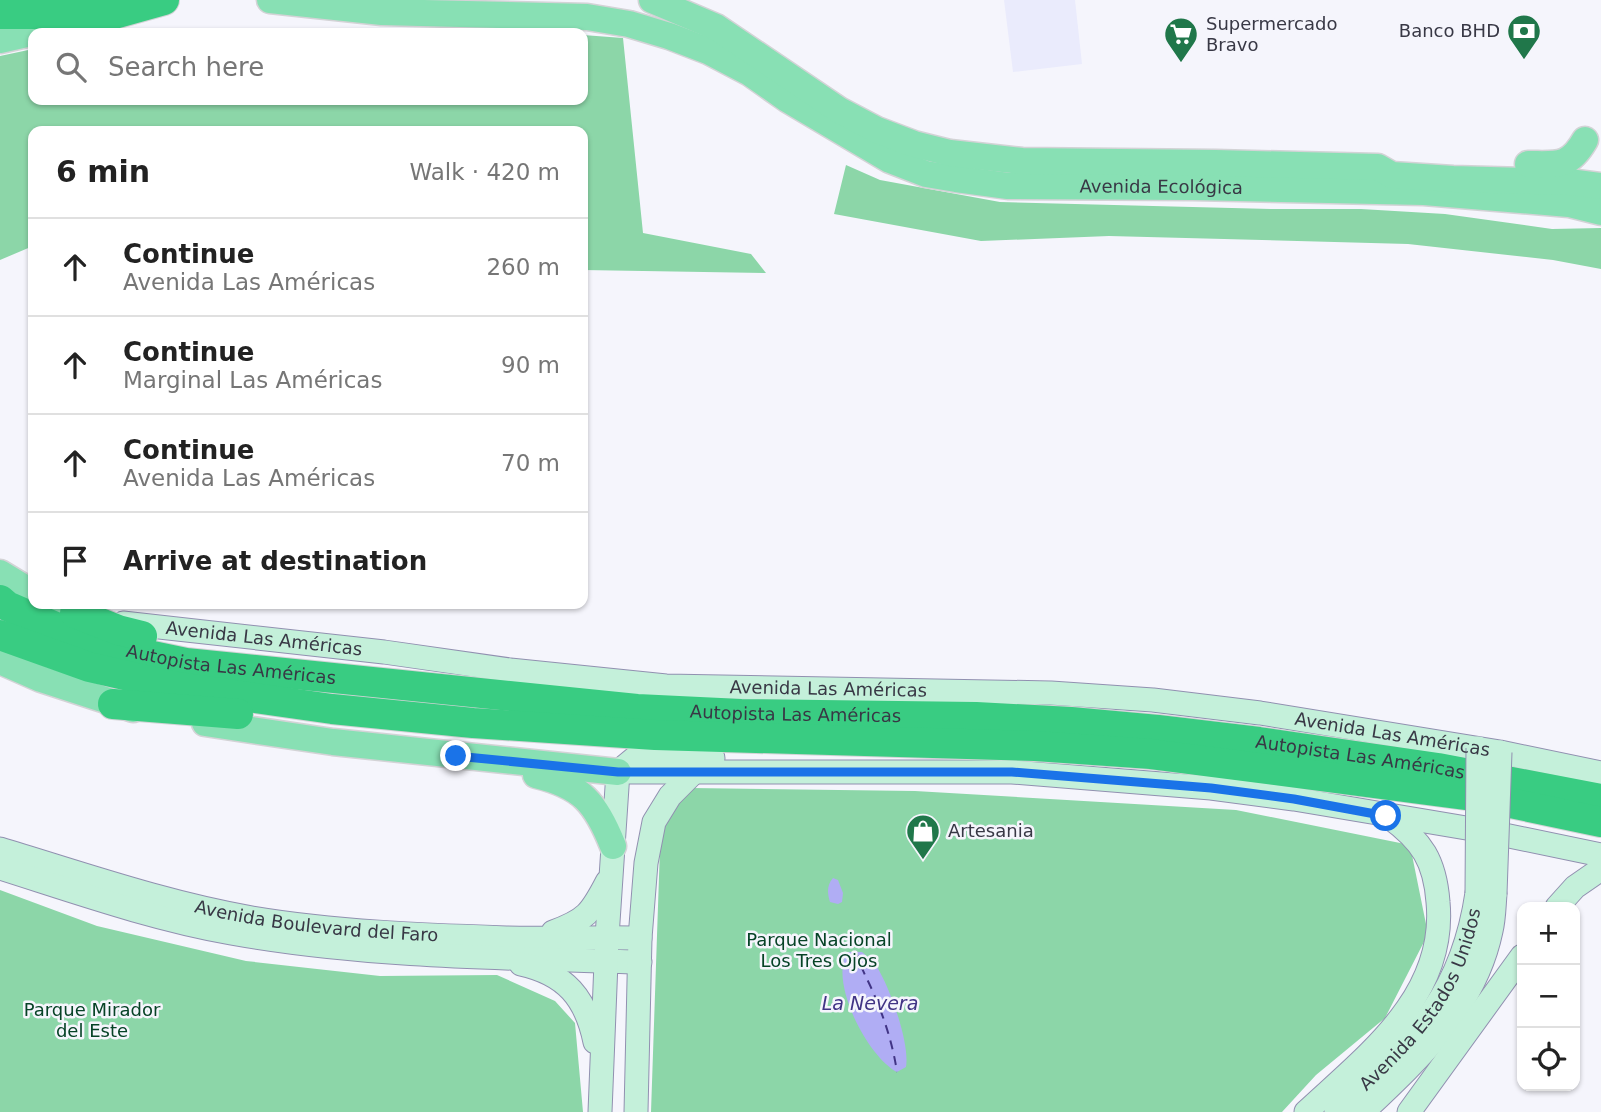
<!DOCTYPE html>
<meta charset="utf-8">
<style>
body{margin:0;font-family:"DejaVu Sans",sans-serif;background:#f6f6f6;color:#222}
.controls{position:absolute;right:21px;bottom:21px;display:grid;overflow:hidden;border-radius:14px;box-shadow:0 2px 5px #0004}
.controls button{width:63px;height:63px;display:grid;place-items:center;padding:0;border:0;border-bottom:2px solid #e0e0e0;background:#fff;color:#222;font:35px sans-serif}
.stop{position:absolute;width:21px;height:21px;margin:-16px;border:5px solid #1a73e8;border-radius:50%;background:#fff}
.stop.end{background:#1a73e8;border-color:#fff;box-shadow:0 2px 7px #0008}
.list{margin:0;padding:0;list-style:none}
h2{display:flex;justify-content:space-between;align-items:center;height:91px;margin:0;padding:0 28px;font-size:30px}
h2 small{font-size:23px;font-weight:400;color:#767676}
.list li{display:grid;grid-template-columns:46px 1fr auto;gap:21px;align-items:center;box-sizing:border-box;height:98px;padding:0 28px;border-top:2px solid #e0e0e0}
.list b{display:block;font-size:26px;white-space:nowrap}
.list p{margin:0;font-size:23px;white-space:nowrap;color:#767676}
.list em{font-size:23px;font-style:normal;color:#767676}
.icon{flex:none;width:38px;height:38px;fill:none;stroke:currentColor;stroke-width:2;stroke-linecap:round;stroke-linejoin:round}
.map{position:relative;flex:none;width:1601px;height:1112px;overflow:hidden}
.search{position:absolute;background:#fff;box-shadow:0 2px 5px #0004;left:28px;top:28px;width:560px;height:77px;display:flex;align-items:center;gap:18px;box-sizing:border-box;padding:0 24px;border-radius:14px;color:#767676;font-size:26px}
.panel{position:absolute;background:#fff;box-shadow:0 2px 5px #0004;left:28px;top:126px;width:560px;height:483px;border-radius:14px}
.map>svg:first-child{display:block}
.built{fill:#eaebfc}
.green{fill:#8cd6a8}
.water{fill:#b0adf4}
.lines{fill:none;stroke-linecap:round;stroke-linejoin:round}
.ferry{stroke:#413485;stroke-width:2;stroke-dasharray:9 7;stroke-linecap:butt}
.secondary-casing{stroke:#9190b0;stroke-width:25}
.primary-casing{stroke:#d3d3d6;stroke-width:29}
.highway-casing{stroke:#d3d3d6;stroke-width:32}
.secondary{stroke:#c4f0da;stroke-width:23}
.primary{stroke:#88e0b4;stroke-width:26}
.highway{stroke:#39cc82;stroke-width:30}
.secondary-bridge-casing{stroke:#9190b0;stroke-width:25;stroke-linecap:butt}
.secondary-bridge{stroke:#c4f0da;stroke-width:23}
.route{stroke:#1a73e8;stroke-width:9}
.labels{text-anchor:middle;stroke-width:5;stroke-linejoin:round;paint-order:stroke}
.poi-label{font-size:18px;fill:#383845;stroke:#f5f5fc;text-anchor:start}
.street-label{font-size:18px;fill:#383845;stroke:#f5f5fc}
.park-label{font-size:18px;fill:#064326;stroke:#f5f5fc}
.water-label{font-size:19px;font-style:italic;fill:#413485;stroke:#f5f5fc}
</style>
<div class="map">
<svg width="1601" height="1112" viewBox="0 0 1601 1112">
<rect width="100%" height="100%" fill="#f5f5fc"/>
<path class="built" d="M 1004,0 L 1075,0 L 1082,64 L 1013,72 Z"/>
<path class="green" d="M 210,29 L 500,29 L 556,33 L 136,33 Z
M 583,35 L 623,38 L 643,233 L 751,254 L 766,273 L 583,270 L 583,131 L 33,131 L 33,246 L 0,260 L 0,56 L 33,49 L 33,100 L 583,100 Z
M 846,165 L 880,180 L 1000,202 L 1271,209 L 1361,209 L 1445,214 L 1552,229 L 1601,228 L 1601,269 L 1553,260 L 1408,244 L 1109,236 L 981,241 L 834,214 Z
M 691,788 L 915,791 L 1236,810 L 1410,845 L 1428,934 L 1385,1018 L 1316,1075 L 1282,1112 L 651,1112 L 661,818 Z
M 0,890 L 97,926 L 246,961 L 380,976 L 497,975 L 555,1001 L 575,1023 L 583,1112 L 0,1112 Z"/>
<path class="water" d="M 833,878 L 838,880 L 843,893 L 842,902 L 838,904 L 830,902 C 827,892 827,885 833,878 Z
M 847,952 L 862,952 C 867,957 873,961 877,967 C 890,988 910,1043 906,1067 L 897,1072 C 868,1057 829,983 847,952 Z"/>
<g class="lines">
<path class="ferry" d="M 856,951 C 860,967 867,978 873,992 C 884,1017 893,1045 897,1072"/>
<g class="secondary-casing">
<g id="secondary">
<path id="s1" d="M 123,623 L 384,652 L 510,670 L 666,686 L 1051,693 L 1153,700 L 1260,713 L 1500,752 L 1601,773"/>
<path d="M 618,772 L 1012,772 L 1211,788 L 1294,799 L 1490,832 L 1601,855"/>
<path id="s2" d="M 0,849 C 83,874 166,903 252,918 C 336,932 422,935 507,938 C 551,939 596,937 640,938"/>
<path d="M 0,868 C 76,892 152,919 231,933 C 365,957 504,958 640,962"/>
<path d="M 1557,907 L 1575,887 L 1601,869"/>
<path d="M 553,932 C 586,920 591,913 607,882"/>
<path d="M 521,964 C 566,974 586,998 595,1042"/>
<path d="M 600,1112 L 607,937 L 618,772 L 635,758 L 645,754 L 713,758"/>
<path d="M 636,1112 L 640,938 L 646,863 L 654,822 L 670,796 L 695,771"/>
<path d="M 1306,1112 C 1367,1055 1447,996 1438,902 C 1435,861 1422,841 1389,817"/>
<path id="s3" d="M 1336,1112 C 1411,1041 1461,1001 1477,893"/>
<path d="M 1363,1112 C 1418,1060 1475,1008 1491,931 C 1494,919 1494,906 1495,894"/>
<path d="M 1409,1112 L 1522,956"/>
</g>
</g>
<g class="primary-casing">
<g id="primary">
<path id="s4" d="M 270,0 L 382,12 L 587,17 L 629,24 L 669,36 L 708,51 L 750,73 L 787,99 L 890,160 L 926,174 L 956,179 L 1008,186 L 1193,187 L 1424,192 L 1569,204 L 1601,212"/>
<path d="M 652,0 L 716,27 L 839,110 L 877,130 L 914,144 L 950,153 L 1022,161 L 1216,163 L 1378,167 L 1392,175 L 1453,179 L 1569,182 L 1601,186"/>
<path d="M 0,40 L 84,21"/>
<path d="M 1528,164 C 1557,164 1569,168 1585,140"/>
<path d="M 0,573 L 33,593"/>
<path d="M 55,604 L 75,613"/>
<path d="M 0,661 L 41,679 L 133,709"/>
<path d="M 205,723 L 333,742 L 618,772"/>
<path d="M 536,775 C 582,786 596,803 613,846"/>
</g>
</g>
<g class="highway-casing">
<g id="highway">
<path d="M 0,14 L 114,14 L 164,0"/>
<path id="s5" d="M 0,600 L 7,606 L 95,644 L 186,663 L 637,709 L 741,714 L 976,717 L 1071,722 L 1158,730 L 1259,742 L 1438,768 L 1601,799"/>
<path d="M 75,613 L 118,630 L 142,636"/>
<path d="M 0,635 L 89,667 L 172,686 L 332,709 L 473,723 L 655,735 L 1035,746 L 1151,754 L 1482,797 L 1601,822"/>
<path d="M 113,704 L 238,714"/>
</g>
</g>
<use href="#secondary" class="secondary"/>
<use href="#primary" class="primary"/>
<use href="#highway" class="highway"/>
<g class="secondary-bridge-casing">
<path id="secondary-bridge" d="M 1477,893 L 1478,748
M 1495,894 L 1500,752"/>
</g>
<use href="#secondary-bridge" class="secondary-bridge"/>
</g>
<g class="lines">
<path class="route" d="M 456,756 L 618,772 L 1012,772 L 1211,788 L 1294,799 L 1386,816"/>
</g>
<defs>
<g id="bank-pin" transform="scale(1.75)"><path d="M0 17L-7.5 6A9.5 9.5 0 1 1 7.5 6Z" fill="#20774a" stroke="#f5f5fc"/><path d="M-6-4H6V4H-6ZM0-2.3a2.3 2.3 0 1 0 0 4.6a2.3 2.3 0 1 0 0-4.6Z" fill="#fff"/></g>
<g id="supermarket-pin" transform="scale(1.75)"><path d="M0 17L-7.5 6A9.5 9.5 0 1 1 7.5 6Z" fill="#20774a" stroke="#f5f5fc"/><path d="M-6-5.5h2.5l.6 2H6L4.5 2H-2.5L-4.4-4H-6ZM-1.5 3.2a1.3 1.3 0 1 0 .1 0ZM3 3.2a1.3 1.3 0 1 0 .1 0Z" fill="#fff"/></g>
<g id="shop-pin" transform="scale(1.75)"><path d="M0 17L-7.5 6A9.5 9.5 0 1 1 7.5 6Z" fill="#20774a" stroke="#f5f5fc"/><path d="M-5-2.5h2.3a2.7 3.5 0 0 1 5.4 0H5L5.5 6h-11ZM-1.5-2.5h3a1.5 2.3 0 0 0-3 0Z" fill="#fff"/></g>
</defs>
<g fill-rule="evenodd">
<use href="#bank-pin" x="1524" y="31"/>
<use href="#supermarket-pin" x="1181" y="34"/>
<use href="#shop-pin" x="923" y="831"/>
</g>
<g class="labels">
<g class="poi-label">
<text x="1206" y="30">Supermercado<tspan x="1206" dy="21">Bravo</tspan></text>
<text x="1500" y="37" text-anchor="end">Banco BHD</text>
<text x="948" y="837">Artesania</text>
</g>
<g class="street-label">
<text dy="6" stroke="none"><textPath href="#s4" startOffset="931">Avenida Ecológica</textPath></text>
<text dy="6" stroke="none"><textPath href="#s1" startOffset="142">Avenida Las Américas</textPath></text>
<text dy="6" stroke="none"><textPath href="#s5" startOffset="243">Autopista Las Américas</textPath></text>
<text dy="6" stroke="none"><textPath href="#s1" startOffset="709">Avenida Las Américas</textPath></text>
<text dy="6" stroke="none"><textPath href="#s5" startOffset="810">Autopista Las Américas</textPath></text>
<text dy="6" stroke="none"><textPath href="#s1" startOffset="1276">Avenida Las Américas</textPath></text>
<text dy="6" stroke="none"><textPath href="#s5" startOffset="1377">Autopista Las Américas</textPath></text>
<text dy="6" stroke="none"><textPath href="#s2" startOffset="326">Avenida Boulevard del Faro</textPath></text>
<text dy="6" stroke="none"><textPath href="#s3" startOffset="144">Avenida Estados Unidos</textPath></text>
</g>
<g class="park-label">
<text x="819" y="946">Parque Nacional<tspan x="819" dy="21">Los Tres Ojos</tspan></text>
<text x="92" y="1016">Parque Mirador<tspan x="92" dy="21">del Este</tspan></text>
</g>
<g class="water-label">
<text x="870" y="1010">La Nevera</text>
</g>
</g>
</svg>
<div class="controls">
<button>+</button>
<button>−</button>
<button><svg class="icon" aria-label="locate" viewBox="0 0 24 24"><circle cx="12" cy="12" r="6"/><path d="M12 2v4M12 18v4M2 12h4M18 12h4"/></svg></button>
</div>
<div class="stop" style="left:1386px;top:816px"></div>
<div class="stop end" style="left:456px;top:756px"></div>
<div class="search"><svg class="icon" aria-label="search" viewBox="0 0 24 24"><circle cx="10" cy="10" r="6"/><path d="M15 15l6 6"/></svg>Search here</div>
<section class="panel">
<h2>6 min<small>Walk · 420 m</small></h2>
<ul class="list">
<li><svg class="icon" aria-label="ahead" viewBox="0 0 24 24"><path d="M12 20V5M6 11l6-6 6 6"/></svg><div><b>Continue</b><p>Avenida Las Américas</p></div><em>260 m</em></li>
<li><svg class="icon" aria-label="ahead" viewBox="0 0 24 24"><path d="M12 20V5M6 11l6-6 6 6"/></svg><div><b>Continue</b><p>Marginal Las Américas</p></div><em>90 m</em></li>
<li><svg class="icon" aria-label="ahead" viewBox="0 0 24 24"><path d="M12 20V5M6 11l6-6 6 6"/></svg><div><b>Continue</b><p>Avenida Las Américas</p></div><em>70 m</em></li>
<li><svg class="icon" aria-label="arrive" viewBox="0 0 24 24"><path d="M6 21V4h12l-3 4 3 4H6"/></svg><div><b>Arrive at destination</b></div></li>
</ul>
</section>
</div>
